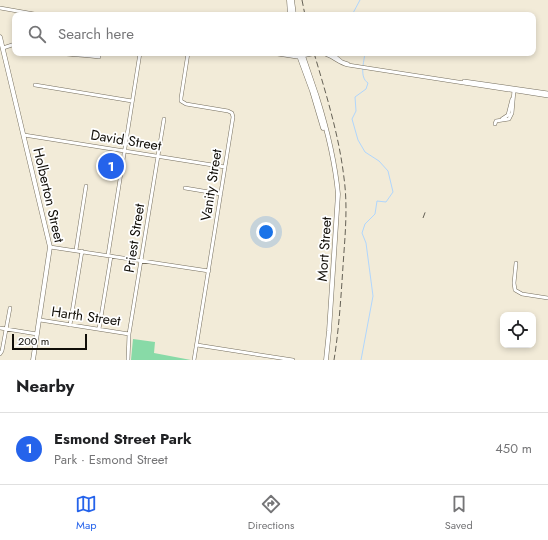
<!DOCTYPE html>
<meta charset="utf-8">
<style>
body{margin:0;font-family:Jost,sans-serif;background:#f6f6f6;color:#202124}
.controls{position:absolute;right:12px;bottom:12px;display:grid;overflow:hidden;border-radius:8px;box-shadow:0 2px 6px #0003}
.controls button{width:36px;height:36px;display:grid;place-items:center;padding:0;border:0;border-bottom:1px solid #e0e0e0;background:#fff;color:#202124;font:20px sans-serif}
.scale{position:absolute;left:12px;bottom:10px;width:75px;box-sizing:border-box;padding-left:4px;border:2px solid #110e08;border-top:0;font-size:11px;line-height:14px;white-space:nowrap;color:#110e08;-webkit-text-stroke:3px #fff;paint-order:stroke}
.you{position:absolute;left:266px;top:232px;width:14px;height:14px;margin:-10px;border:3px solid #fff;border-radius:50%;background:#1a73e8;box-shadow:0 0 0 6px #1a73e833}
.badge{display:grid;place-items:center;width:26px;height:26px;border-radius:50%;background:#2563eb;color:#fff;font-size:13px;font-weight:700}
.pin{position:absolute;translate:-50% -50%;border:2px solid #fff;box-shadow:0 1px 4px #0006}
.list{margin:0;padding:0;list-style:none}
h2{display:flex;justify-content:space-between;align-items:center;height:52px;margin:0;padding:0 16px;font-size:17px}
h2 small{font-size:13px;font-weight:400;color:#757577}
.list li{display:grid;grid-template-columns:26px 1fr auto;gap:12px;align-items:center;box-sizing:border-box;height:72px;padding:0 16px;border-top:1px solid #e0e0e0}
.list b{display:block;font-size:15px;white-space:nowrap}
.list p{margin:0;font-size:13px;white-space:nowrap;color:#757577}
.list em{font-size:13px;font-style:normal;color:#757577}
.icon{flex:none;width:22px;height:22px;fill:none;stroke:currentColor;stroke-width:2;stroke-linecap:round;stroke-linejoin:round}
.map{position:relative;flex:none;width:548px;height:360px;overflow:hidden}
.search{position:absolute;background:#fff;box-shadow:0 2px 6px #0003;left:12px;right:12px;top:12px;height:44px;display:flex;align-items:center;gap:10px;box-sizing:border-box;padding:0 14px;border-radius:8px;color:#757577;font-size:15px}
.sheet{height:124px;background:#fff}
nav{display:flex;justify-content:space-around;align-items:center;box-sizing:border-box;height:56px;border-top:1px solid #e0e0e0;background:#fff;font-size:11px;color:#757577}
nav a{display:grid;justify-items:center;gap:2px}
nav .on{color:#2563eb}
.map>svg:first-child{display:block}
.green{fill:#88daa7}
.lines{fill:none;stroke-linecap:round;stroke-linejoin:round}
.stream{stroke:#b0d6fd;stroke-width:1}
.minor-casing{stroke:#756e5e;stroke-width:4}
.major-casing{stroke:#756e5e;stroke-width:5}
.minor{stroke:#fff;stroke-width:3}
.major{stroke:#fff;stroke-width:4}
.rail{stroke:#646055;stroke-width:1;stroke-dasharray:6 3;stroke-linecap:butt}
.labels{text-anchor:middle;stroke-width:3.5;stroke-linejoin:round;paint-order:stroke}
.street-label{font-size:14px;fill:#110e08;stroke:#fff}
</style>
<div class="map">
<svg width="548" height="360" viewBox="0 0 548 360">
<rect width="100%" height="100%" fill="#f2ebd8"/>
<path class="green" d="M 105,152 L 120,156 L 116,178 L 101,176 Z
M 133,339 L 155,342 L 154,353 L 191,360 L 131,360 Z"/>
<g class="lines">
<path class="stream" d="M 352,15 L 360,0
M 361,360 L 373,296 L 366,243 L 362,233 L 365,224 L 375,214 L 377,201 L 386,202 L 393,192 L 388,171 L 379,161 L 365,152 L 358,140 L 352,119 L 356,111 L 355,97 L 366,89 L 368,83 C 359,77 364,62 365,53"/>
<g class="minor-casing">
<path id="minor" d="M 0,8 L 40,15
M 3,48 L 15,44
M 58,53 C 72,55 85,55 99,57
M 188,53 L 181,98 L 181,101 L 186,104 L 228,111 L 232,113 L 233,117 L 194,360
M 271,53 L 297,57 L 317,53
M 288,53 L 294,53
M 322,53 C 332,55 338,63 348,65 L 548,96
M 331,53 L 342,62 L 348,64
M 464,81 L 548,93
M 35,85 L 132,101
M 502,119 L 508,115 L 512,99
M 495,124 L 496,121 L 509,119 L 512,113 L 514,90
M 24,135 L 225,167
M 185,188 L 221,194
M 50,247 L 209,271
M 76,250 L 86,186
M 108,255 L 140,53
M 516,263 L 514,283 L 515,290 L 522,294 L 548,298
M 40,320 L 129,334
M 70,325 L 82,251
M 0,328 L 37,334
M 99,329 L 111,256
M 197,345 L 293,360
M 0,354 L 2,351 L 10,308
M 128,360 L 129,334 L 164,119"/>
</g>
<g class="major-casing">
<path id="major" d="M 289,0 L 290,15
M 292,0 L 294,15
M 0,37 L 50,247 L 33,360
M 298,53 L 312,91 L 323,128
M 302,53 C 307,68 312,82 317,97 C 327,129 335,161 338,194 L 329,331 L 326,360"/>
</g>
<use href="#minor" class="minor"/>
<use href="#major" class="major"/>
<path class="rail" d="M 302,0 L 305,15
M 314,53 C 326,94 339,135 344,178 C 348,207 345,236 343,266 C 341,297 339,329 334,360
M 423,218 L 426,210"/>
</g>
<g class="labels">
<g class="street-label">
<text transform="translate(126 140) rotate(9)" y="5">David Street</text>
<text transform="translate(211 185) rotate(-81)" y="5">Vanity Street</text>
<text transform="translate(49 195) rotate(77)" y="5">Holberton Street</text>
<text transform="translate(134 238) rotate(-81)" y="5">Priest Street</text>
<text transform="translate(324 249) rotate(-86)" y="5">Mort Street</text>
<text transform="translate(86 316) rotate(8)" y="5">Harth Street</text>
</g>
</g>
</svg>
<div class="controls">
<button><svg class="icon" aria-label="locate" viewBox="0 0 24 24"><circle cx="12" cy="12" r="6"/><path d="M12 2v4M12 18v4M2 12h4M18 12h4"/></svg></button>
</div>
<div class="scale">200 m</div>
<div class="you"></div>
<div class="pin badge" style="left:111px;top:166px">1</div>
<div class="search"><svg class="icon" aria-label="search" viewBox="0 0 24 24"><circle cx="10" cy="10" r="6"/><path d="M15 15l6 6"/></svg>Search here</div>
</div>
<section class="sheet">
<h2>Nearby<small></small></h2>
<ul class="list">
<li><span class="badge">1</span><div><b>Esmond Street Park</b><p>Park · Esmond Street</p></div><em>450 m</em></li>
</ul>
</section>
<nav>
<a class="on"><svg class="icon" aria-label="map" viewBox="0 0 24 24"><path d="M3 6l6-2 6 2 6-2v14l-6 2-6-2-6 2zM9 4v14M15 6v14"/></svg>Map</a>
<a><svg class="icon" aria-label="directions" viewBox="0 0 24 24"><path d="M12 3l9 9-9 9-9-9zM9 14v-3h6M13 9l2 2-2 2"/></svg>Directions</a>
<a><svg class="icon" aria-label="saved" viewBox="0 0 24 24"><path d="M7 4h10v16l-5-4-5 4z"/></svg>Saved</a>
</nav>
